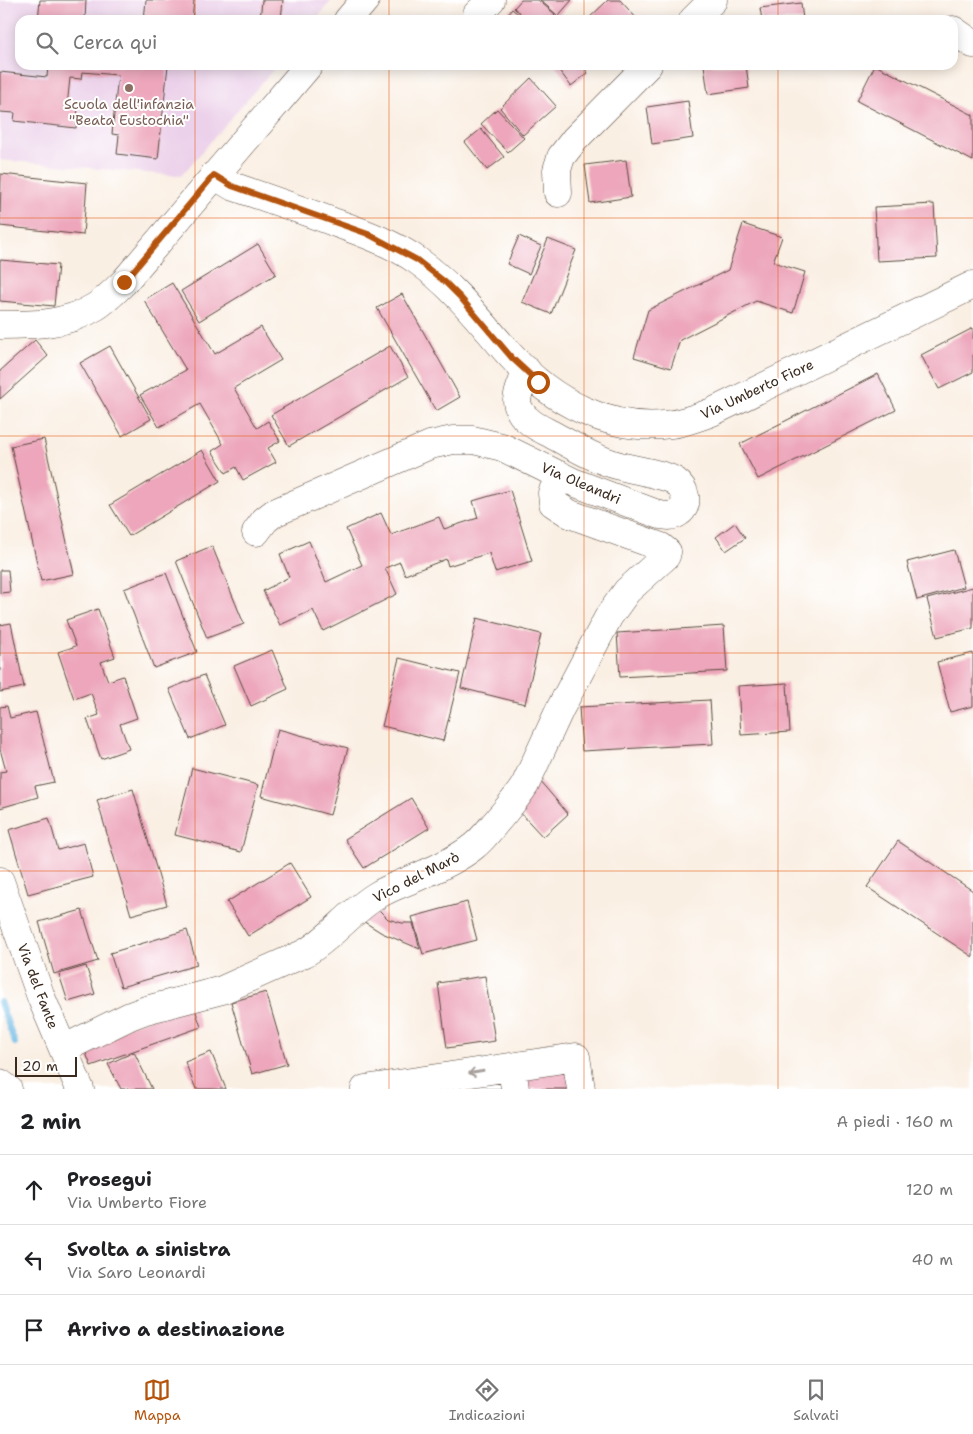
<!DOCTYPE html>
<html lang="it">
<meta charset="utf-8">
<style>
body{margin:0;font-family:"Shantell Sans",sans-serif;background:#f2f2f2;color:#202124}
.scale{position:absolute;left:15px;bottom:12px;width:62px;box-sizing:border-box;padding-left:5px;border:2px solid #3b2a1e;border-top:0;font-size:14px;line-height:18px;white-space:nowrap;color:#3b2a1e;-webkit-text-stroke:4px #fff;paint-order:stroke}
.stop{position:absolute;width:15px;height:15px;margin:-11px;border:4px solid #b45309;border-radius:50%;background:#fff}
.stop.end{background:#b45309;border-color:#fff;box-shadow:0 1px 5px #0008}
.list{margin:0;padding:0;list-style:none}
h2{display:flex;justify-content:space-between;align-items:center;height:65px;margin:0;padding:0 20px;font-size:21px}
h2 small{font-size:16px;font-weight:400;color:#757577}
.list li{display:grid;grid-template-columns:32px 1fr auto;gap:15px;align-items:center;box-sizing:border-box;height:70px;padding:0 20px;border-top:1px solid #e0e0e0}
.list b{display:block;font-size:19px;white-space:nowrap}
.list p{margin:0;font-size:16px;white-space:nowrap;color:#757577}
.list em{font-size:16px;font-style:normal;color:#757577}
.icon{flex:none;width:28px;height:28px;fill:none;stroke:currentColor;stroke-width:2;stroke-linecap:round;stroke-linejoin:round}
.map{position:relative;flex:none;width:973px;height:1089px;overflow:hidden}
.search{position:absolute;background:#fff;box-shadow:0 2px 12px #0003;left:15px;right:15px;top:15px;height:55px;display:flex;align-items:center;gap:12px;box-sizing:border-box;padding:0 18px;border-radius:15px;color:#757577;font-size:19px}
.sheet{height:275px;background:#fff}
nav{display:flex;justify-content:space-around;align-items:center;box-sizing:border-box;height:70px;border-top:1px solid #e0e0e0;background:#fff;font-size:14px;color:#757577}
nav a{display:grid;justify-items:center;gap:2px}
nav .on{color:#b45309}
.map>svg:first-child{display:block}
.built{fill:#ecd1ea}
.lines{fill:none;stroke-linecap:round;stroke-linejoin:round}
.stream{stroke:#6ab9e4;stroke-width:6}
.building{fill:#eda6bb}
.minor-casing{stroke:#58483c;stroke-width:29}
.major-casing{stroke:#58483c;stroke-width:29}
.minor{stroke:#fff;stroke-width:28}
.major{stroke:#fff;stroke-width:28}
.oneway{stroke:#a79f9a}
.route{stroke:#b45309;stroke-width:6}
.grid{fill:none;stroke:#e8590c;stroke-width:1;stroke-opacity:0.55}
.education-dot{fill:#8d6e63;stroke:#fff;stroke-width:2}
.labels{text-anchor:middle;stroke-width:4;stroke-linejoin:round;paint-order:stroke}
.education-label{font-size:14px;fill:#785e54;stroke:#fff}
.street-label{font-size:14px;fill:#3b2a1e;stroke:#fff}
</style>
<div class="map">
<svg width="973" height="1089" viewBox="0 0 973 1089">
<rect width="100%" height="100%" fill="#fff"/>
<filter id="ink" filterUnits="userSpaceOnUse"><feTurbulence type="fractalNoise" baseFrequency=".02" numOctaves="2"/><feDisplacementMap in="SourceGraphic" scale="10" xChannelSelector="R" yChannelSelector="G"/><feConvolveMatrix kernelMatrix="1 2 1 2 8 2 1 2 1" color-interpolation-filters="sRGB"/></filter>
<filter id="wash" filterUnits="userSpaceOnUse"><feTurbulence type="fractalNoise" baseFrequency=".0096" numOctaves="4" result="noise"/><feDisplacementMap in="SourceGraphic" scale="20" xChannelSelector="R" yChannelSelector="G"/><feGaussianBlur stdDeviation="1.12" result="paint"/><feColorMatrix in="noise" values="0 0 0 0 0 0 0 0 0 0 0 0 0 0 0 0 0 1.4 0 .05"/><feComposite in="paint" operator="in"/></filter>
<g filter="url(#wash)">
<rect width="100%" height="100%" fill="#faefe3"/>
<path class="built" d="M 0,0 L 332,0 L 315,20 L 20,20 L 20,65 L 277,65 L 181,176 L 0,160 Z"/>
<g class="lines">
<path class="stream" d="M 0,1002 L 15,1043"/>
</g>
<g id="blocks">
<path class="building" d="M 40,0 L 86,0 L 85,20 L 38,20 Z
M 146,0 L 194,0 L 192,20 L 144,20 Z
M 262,0 L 283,0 L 281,20 L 260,20 Z
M 521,0 L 538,0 L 555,14 L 550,20 L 528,20 L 514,8 Z
M 540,0 L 572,0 L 558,16 Z
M 608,0 L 620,0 L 638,20 L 587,20 Z
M 801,3 L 803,20 L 762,20 L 760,8 Z
M 512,9 L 525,20 L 503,20 Z
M 48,65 L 168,65 L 158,159 L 117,154 L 119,135 L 112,134 L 118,75 L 82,72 L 81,79 L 70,78 L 67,107 L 78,108 L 76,128 L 14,121 L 15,113 L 0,112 L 0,72 L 47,77 Z
M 555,65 L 582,65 L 588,73 L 571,86 Z
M 704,65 L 746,65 L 749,88 L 708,94 Z
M 875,65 L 973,115 L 973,161 L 857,101 Z
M 531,78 L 556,106 L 523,135 L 500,108 Z
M 688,101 L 693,138 L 652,144 L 647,107 Z
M 497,109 L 524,138 L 508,152 L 481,124 Z
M 481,129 L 504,157 L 487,170 L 465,142 Z
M 626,160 L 631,197 L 590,203 L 585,165 Z
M 1,174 L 87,183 L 83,235 L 0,226 Z
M 934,204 L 937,258 L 877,261 L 874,207 Z
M 743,224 L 782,237 L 773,262 L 805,272 L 793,313 L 756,301 L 680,340 L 671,368 L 634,357 L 648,310 L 728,270 Z
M 519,236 L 541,246 L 529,274 L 507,264 Z
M 548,239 L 576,250 L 551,314 L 522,302 Z
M 258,244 L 276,274 L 199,321 L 181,291 Z
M 0,260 L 58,265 L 54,306 L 0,301 Z
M 172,283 L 215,354 L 261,327 L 281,360 L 234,388 L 257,428 L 268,421 L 280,441 L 268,448 L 276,462 L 243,480 L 236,467 L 226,473 L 212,451 L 223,444 L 200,404 L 159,427 L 140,395 L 186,370 L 144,300 Z
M 402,294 L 460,397 L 436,411 L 377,308 Z
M 973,328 L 973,372 L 939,389 L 921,355 Z
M 35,340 L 48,356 L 0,399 L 0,371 Z
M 110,346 L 151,419 L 122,436 L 80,363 Z
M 390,346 L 408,377 L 289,446 L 271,415 Z
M 878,374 L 896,410 L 758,479 L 740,444 Z
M 44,439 L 74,574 L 41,581 L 11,446 Z
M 202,450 L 220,481 L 129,536 L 110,505 Z
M 510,490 L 532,561 L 495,572 L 489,553 L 448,566 L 446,559 L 405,575 L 400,562 L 385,568 L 397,594 L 323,631 L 313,610 L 280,625 L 263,591 L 289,577 L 280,554 L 309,541 L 326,582 L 362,565 L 346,529 L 381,513 L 391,535 L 439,517 L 444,529 L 478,518 L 473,501 Z
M 735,523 L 745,538 L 726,551 L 716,537 Z
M 212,546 L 244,624 L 207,638 L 176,561 Z
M 954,550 L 964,587 L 917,600 L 907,562 Z
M 0,570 L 8,570 L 10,592 L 0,593 Z
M 166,573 L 197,652 L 154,668 L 124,589 Z
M 973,587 L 973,628 L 937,637 L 927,599 Z
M 98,609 L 115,657 L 101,662 L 108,681 L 123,676 L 137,718 L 120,724 L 129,749 L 101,759 L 87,719 L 99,715 L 91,693 L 74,699 L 58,652 L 76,646 L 66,620 Z
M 477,618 L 541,634 L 525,704 L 461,688 Z
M 11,623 L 24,687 L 0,692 L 0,625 Z
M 724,626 L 727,671 L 620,677 L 617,633 Z
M 272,650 L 288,689 L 251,706 L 234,666 Z
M 973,653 L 973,706 L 950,712 L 937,662 Z
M 399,658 L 460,673 L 443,741 L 382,726 Z
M 204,675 L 225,725 L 190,739 L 169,689 Z
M 787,683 L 790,732 L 741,735 L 738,686 Z
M 710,700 L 713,744 L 582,751 L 579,707 Z
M 7,706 L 10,718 L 36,712 L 54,782 L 35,786 L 38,797 L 0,808 L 0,772 L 6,771 L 0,749 L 0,707 Z
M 278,729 L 348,748 L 330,815 L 261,796 Z
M 192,768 L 258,785 L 241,852 L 175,835 Z
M 540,781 L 568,814 L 543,837 L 517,809 Z
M 133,789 L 167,905 L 131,915 L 97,800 Z
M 411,798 L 429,828 L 364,868 L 345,839 Z
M 49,818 L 58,850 L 84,843 L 93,877 L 28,894 L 9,830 Z
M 898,841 L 973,891 L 973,957 L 867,887 Z
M 290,863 L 311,897 L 248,936 L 227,902 Z
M 467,902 L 477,940 L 423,954 L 412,917 Z
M 374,905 L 388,919 L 402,923 L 413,923 L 420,949 L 382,933 L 358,918 Z
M 82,910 L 98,961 L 54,974 L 39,922 Z
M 187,930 L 197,965 L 121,987 L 110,953 Z
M 86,966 L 95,994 L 68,1002 L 59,974 Z
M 485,976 L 495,1041 L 447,1048 L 438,983 Z
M 266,992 L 287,1064 L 252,1074 L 231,1002 Z
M 193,1003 L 201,1027 L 91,1066 L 82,1043 Z
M 134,1052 L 152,1089 L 121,1089 L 108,1064 Z
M 211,1052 L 226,1089 L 196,1089 L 185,1062 Z
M 568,1065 L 572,1089 L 527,1089 L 524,1072 Z
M 500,1075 L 502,1089 L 457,1089 L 456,1082 Z"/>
</g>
</g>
<g filter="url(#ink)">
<use href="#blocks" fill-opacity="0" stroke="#58483c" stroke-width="1"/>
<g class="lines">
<g class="minor-casing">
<path id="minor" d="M 477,14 L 491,0
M 348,20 L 365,0
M 693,20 L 713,0
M 953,30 L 973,44
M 214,175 L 232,186 C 267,198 302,210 336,223 C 364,233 394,244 418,261 C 455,287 481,323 511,356 C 551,401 610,433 672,424 C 686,422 699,417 712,412 L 973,285
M 558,193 L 557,170 L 561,157 L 575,139 L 648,65
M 0,325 C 33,325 66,325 95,307 C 105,301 115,291 124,282 L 309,65
M 256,532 L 265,520 L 274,513 L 430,445 L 453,440 L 473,440 L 502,447 L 573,482 L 660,515 C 666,516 673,517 678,513 C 691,505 685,488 675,481 C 664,474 634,470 620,466 C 596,460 573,446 551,434 C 543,430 534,426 528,420 C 522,416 517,407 517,400 C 518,391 523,380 527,371
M 0,881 L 41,997 L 80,1089
M 63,1049 L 130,1016 L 146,1010 L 222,990 L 305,953 C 331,938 350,912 376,896 C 391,886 408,882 424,874 C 439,868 462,856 474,846 C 483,839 490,829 497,821 C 507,809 517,798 525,785 L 560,709 L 609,616 L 627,591 L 666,556 L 667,552 L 661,547 L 570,514 L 553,503 L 552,493 L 560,475
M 512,1067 L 515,1089
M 365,1089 L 576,1057 L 581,1089"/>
</g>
<g class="major-casing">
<path id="major" d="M 0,1083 L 8,1089"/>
</g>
<use href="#minor" class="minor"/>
<use href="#major" class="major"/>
</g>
<defs><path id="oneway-shaft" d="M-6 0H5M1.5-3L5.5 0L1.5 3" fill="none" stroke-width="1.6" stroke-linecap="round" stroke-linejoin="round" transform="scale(1.25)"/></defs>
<use class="oneway" href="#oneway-shaft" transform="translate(476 1072) rotate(171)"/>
</g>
<g class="lines" filter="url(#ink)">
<path class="route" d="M 124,282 L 214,175 L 232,186 L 368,234 L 417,260 L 445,282 L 460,297 L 512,358 L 538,382"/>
</g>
<path class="grid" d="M 195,0 L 195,20M 389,0 L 389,20M 584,0 L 584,20M 778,0 L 778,20M 195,65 L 195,1089M 389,65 L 389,1089M 584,65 L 584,1089M 778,65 L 778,1089M 0,218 L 973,218M 0,436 L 973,436M 0,653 L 973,653M 0,871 L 973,871"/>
<circle class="education-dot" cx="129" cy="88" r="5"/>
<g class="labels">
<g class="education-label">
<text x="129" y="109">Scuola dell'infanzia<tspan x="129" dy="16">"Beata Eustochia"</tspan></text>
</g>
<g class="street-label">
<text transform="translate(757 389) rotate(-25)" y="5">Via Umberto Fiore</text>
<text transform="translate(581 483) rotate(23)" y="5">Via Oleandri</text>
<text transform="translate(416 877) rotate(-27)" y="5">Vico del Marò</text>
<text transform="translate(38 986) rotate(69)" y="5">Via del Fante</text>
</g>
</g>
</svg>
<div class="scale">20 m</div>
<div class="stop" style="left:538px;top:382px"></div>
<div class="stop end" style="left:124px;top:282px"></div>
<div class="search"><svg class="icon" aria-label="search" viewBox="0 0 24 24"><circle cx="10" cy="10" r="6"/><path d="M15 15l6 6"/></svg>Cerca qui</div>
</div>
<section class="sheet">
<h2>2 min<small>A piedi · 160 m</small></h2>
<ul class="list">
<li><svg class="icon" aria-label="ahead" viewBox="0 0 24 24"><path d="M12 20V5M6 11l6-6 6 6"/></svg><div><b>Prosegui</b><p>Via Umberto Fiore</p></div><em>120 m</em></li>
<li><svg class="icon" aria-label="left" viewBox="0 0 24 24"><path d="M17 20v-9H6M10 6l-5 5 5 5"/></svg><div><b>Svolta a sinistra</b><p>Via Saro Leonardi</p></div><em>40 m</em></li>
<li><svg class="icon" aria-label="arrive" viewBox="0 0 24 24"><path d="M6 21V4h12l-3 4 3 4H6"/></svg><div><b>Arrivo a destinazione</b></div></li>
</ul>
</section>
<nav>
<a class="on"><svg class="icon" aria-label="map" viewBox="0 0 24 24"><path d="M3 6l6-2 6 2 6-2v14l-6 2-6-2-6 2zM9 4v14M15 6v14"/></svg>Mappa</a>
<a><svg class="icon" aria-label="directions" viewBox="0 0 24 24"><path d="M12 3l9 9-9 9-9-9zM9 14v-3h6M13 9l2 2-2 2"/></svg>Indicazioni</a>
<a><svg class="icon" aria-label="saved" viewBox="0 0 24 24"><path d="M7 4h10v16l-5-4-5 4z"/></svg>Salvati</a>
</nav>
